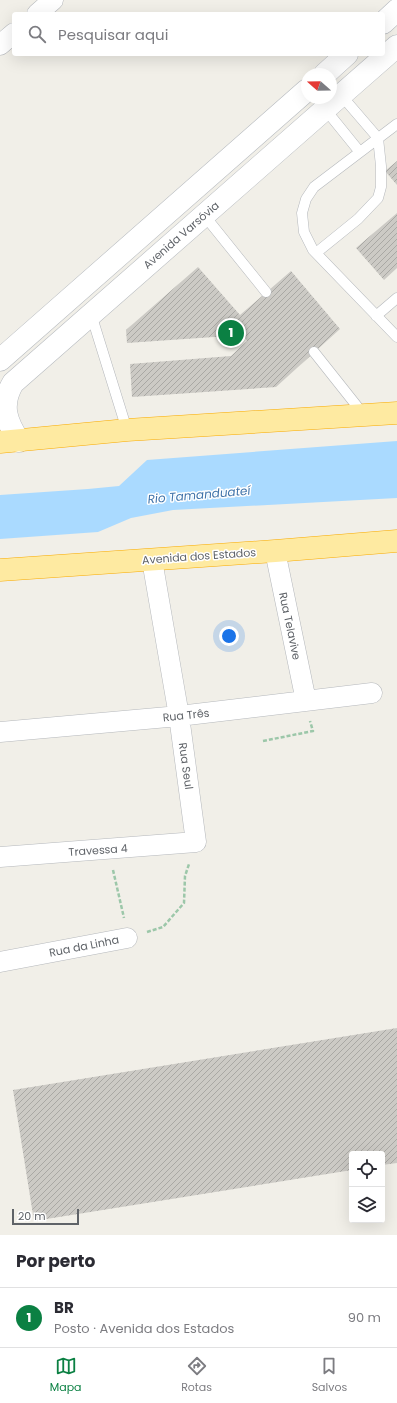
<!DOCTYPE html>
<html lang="pt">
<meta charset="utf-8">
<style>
body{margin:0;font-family:Poppins,sans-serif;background:#f7f7f7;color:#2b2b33}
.controls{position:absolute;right:12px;bottom:12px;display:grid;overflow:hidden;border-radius:4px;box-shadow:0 4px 16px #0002}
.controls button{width:36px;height:36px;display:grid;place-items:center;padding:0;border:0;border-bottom:1px solid #e1e1e2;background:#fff;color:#2b2b33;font:20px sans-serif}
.compass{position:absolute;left:301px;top:68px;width:36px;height:36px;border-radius:50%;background:#fff;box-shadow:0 4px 16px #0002;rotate:290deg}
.scale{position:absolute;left:12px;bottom:10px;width:67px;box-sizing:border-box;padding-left:4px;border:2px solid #5f6368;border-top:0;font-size:11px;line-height:14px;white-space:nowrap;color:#5f6368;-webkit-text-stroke:3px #fff;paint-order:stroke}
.you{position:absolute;left:229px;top:636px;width:14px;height:14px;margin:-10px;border:3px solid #fff;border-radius:50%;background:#1a73e8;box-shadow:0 0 0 6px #1a73e833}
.badge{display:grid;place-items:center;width:26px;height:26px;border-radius:50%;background:#0b8043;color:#fff;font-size:13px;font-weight:700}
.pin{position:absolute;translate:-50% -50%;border:2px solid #fff;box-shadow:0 1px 4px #0006}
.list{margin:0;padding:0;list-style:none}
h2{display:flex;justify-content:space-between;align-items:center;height:52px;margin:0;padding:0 16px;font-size:17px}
h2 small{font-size:13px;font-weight:400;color:#7c7c81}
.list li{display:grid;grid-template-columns:26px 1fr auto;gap:12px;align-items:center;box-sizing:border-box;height:60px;padding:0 16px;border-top:1px solid #e1e1e2}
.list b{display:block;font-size:15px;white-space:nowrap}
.list p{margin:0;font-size:13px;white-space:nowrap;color:#7c7c81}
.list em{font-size:13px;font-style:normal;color:#7c7c81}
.icon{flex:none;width:22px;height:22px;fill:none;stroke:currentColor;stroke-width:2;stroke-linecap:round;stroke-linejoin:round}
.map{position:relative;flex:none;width:397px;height:1235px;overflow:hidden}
.search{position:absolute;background:#fff;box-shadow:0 4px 16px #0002;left:12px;right:12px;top:12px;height:44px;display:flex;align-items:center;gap:10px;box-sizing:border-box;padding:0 14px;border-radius:4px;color:#7c7c81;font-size:15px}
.sheet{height:112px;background:#fff}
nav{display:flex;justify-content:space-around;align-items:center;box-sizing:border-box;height:56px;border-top:1px solid #e1e1e2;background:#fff;font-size:11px;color:#7c7c81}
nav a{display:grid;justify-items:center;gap:2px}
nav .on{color:#0b8043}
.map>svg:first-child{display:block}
.water{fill:#aadaff}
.building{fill:url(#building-hatch)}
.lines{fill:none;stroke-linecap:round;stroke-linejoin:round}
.service-casing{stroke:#b5b8bc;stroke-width:11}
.minor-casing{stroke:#b5b8bc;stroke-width:21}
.secondary-casing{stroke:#b6babf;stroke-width:23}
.trunk-casing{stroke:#f9ab00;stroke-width:23}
.path{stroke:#9cc7a9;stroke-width:2.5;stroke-dasharray:4 2;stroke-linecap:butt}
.service{stroke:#fff;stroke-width:10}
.minor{stroke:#fff;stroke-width:20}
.secondary{stroke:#fff;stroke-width:22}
.trunk{stroke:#feeaa1;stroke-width:22}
.labels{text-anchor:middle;stroke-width:3;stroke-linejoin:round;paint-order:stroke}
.street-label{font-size:11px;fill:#5f6368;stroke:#fff}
.water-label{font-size:12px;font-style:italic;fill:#4174aa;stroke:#fff}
</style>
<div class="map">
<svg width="397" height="1235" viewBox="0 0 397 1235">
<defs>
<pattern id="building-hatch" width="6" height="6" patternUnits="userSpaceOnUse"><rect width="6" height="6" fill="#cccac5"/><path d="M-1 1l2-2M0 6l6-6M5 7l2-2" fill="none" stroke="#a9a8a4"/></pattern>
</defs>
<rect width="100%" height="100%" fill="#f1efe8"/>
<path class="water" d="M 397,441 L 397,498 L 173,510 L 131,518 L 98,532 L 0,539 L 0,495 L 88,489 L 119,486 L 147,460 Z"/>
<path class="building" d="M 397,161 L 397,185 L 385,171 Z
M 397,213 L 397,268 L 384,280 L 356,248 Z
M 198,267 L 240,315 L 291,271 L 340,329 L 276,387 L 132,397 L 130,364 L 231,356 L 247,341 L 243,335 L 127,343 L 126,330 Z
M 397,1028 L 397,1163 L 382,1165 L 382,1154 L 352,1154 L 352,1170 L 34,1221 L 13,1090 Z"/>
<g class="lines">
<g class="service-casing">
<path id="service" d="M 325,109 L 359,151
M 397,124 L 314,187 L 306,199 L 302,213 L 304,232 L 313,250 L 397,337
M 204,215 L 266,292
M 316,253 L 358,219 L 378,198 L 381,187 L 381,166 L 378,138 L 341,95
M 91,314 L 127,430
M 376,316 L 397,298
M 314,352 L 364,415"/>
</g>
<g class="minor-casing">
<path id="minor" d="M 37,14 L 53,0
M 0,45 L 14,33
M 275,551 L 306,701
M 0,732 L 179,716 L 372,693
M 0,857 L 196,842 L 179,716 L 152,560
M 0,962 L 127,938"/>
</g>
<g class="secondary-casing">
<path id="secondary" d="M 383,23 L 397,10
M 325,74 L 347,54
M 0,360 L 307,90
M 19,441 C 6,421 0,405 13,383 L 397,46"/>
</g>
<g class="trunk-casing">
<path id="trunk" d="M 0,442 L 127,430 L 397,413
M 0,570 L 275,551 L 397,541"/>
</g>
<path class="path" d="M 263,741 L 313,731 L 310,721
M 113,870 L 124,918
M 147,932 L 163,927 L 184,903 L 185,876 L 189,864"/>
<use href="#service" class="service"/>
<use href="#minor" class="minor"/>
<use href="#secondary" class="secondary"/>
<use href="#trunk" class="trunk"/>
</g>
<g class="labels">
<g class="street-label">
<text transform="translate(181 235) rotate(-41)" y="4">Avenida Varsóvia</text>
<text transform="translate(199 556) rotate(-4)" y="4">Avenida dos Estados</text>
<text transform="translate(290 626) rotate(78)" y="4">Rua Telavive</text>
<text transform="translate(186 715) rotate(-6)" y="4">Rua Três</text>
<text transform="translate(186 766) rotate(82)" y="4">Rua Seul</text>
<text transform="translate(98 850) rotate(-4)" y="4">Travessa 4</text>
<text transform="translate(84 946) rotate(-11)" y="4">Rua da Linha</text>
</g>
<g class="water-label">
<text transform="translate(199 495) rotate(-5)" y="4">Rio Tamanduateí</text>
</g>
</g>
</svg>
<div class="controls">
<button><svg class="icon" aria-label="locate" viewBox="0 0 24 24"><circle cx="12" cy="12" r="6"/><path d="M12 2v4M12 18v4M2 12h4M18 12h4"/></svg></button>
<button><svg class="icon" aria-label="layers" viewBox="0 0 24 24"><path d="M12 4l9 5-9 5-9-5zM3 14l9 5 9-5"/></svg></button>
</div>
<svg class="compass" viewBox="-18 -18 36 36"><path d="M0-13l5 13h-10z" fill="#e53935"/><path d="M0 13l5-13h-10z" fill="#7c7c81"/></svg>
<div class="scale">20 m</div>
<div class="you"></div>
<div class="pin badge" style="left:231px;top:333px">1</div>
<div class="search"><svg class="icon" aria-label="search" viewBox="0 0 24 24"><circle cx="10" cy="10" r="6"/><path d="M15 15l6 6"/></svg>Pesquisar aqui</div>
</div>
<section class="sheet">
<h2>Por perto<small></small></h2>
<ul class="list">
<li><span class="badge">1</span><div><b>BR</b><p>Posto · Avenida dos Estados</p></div><em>90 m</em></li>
</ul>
</section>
<nav>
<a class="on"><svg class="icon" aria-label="map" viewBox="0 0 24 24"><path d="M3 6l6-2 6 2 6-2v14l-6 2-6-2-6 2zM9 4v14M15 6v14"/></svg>Mapa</a>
<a><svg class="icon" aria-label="directions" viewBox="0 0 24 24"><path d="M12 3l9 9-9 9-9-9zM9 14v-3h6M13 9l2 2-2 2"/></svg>Rotas</a>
<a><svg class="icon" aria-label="saved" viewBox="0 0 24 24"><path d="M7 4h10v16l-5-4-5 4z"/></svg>Salvos</a>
</nav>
